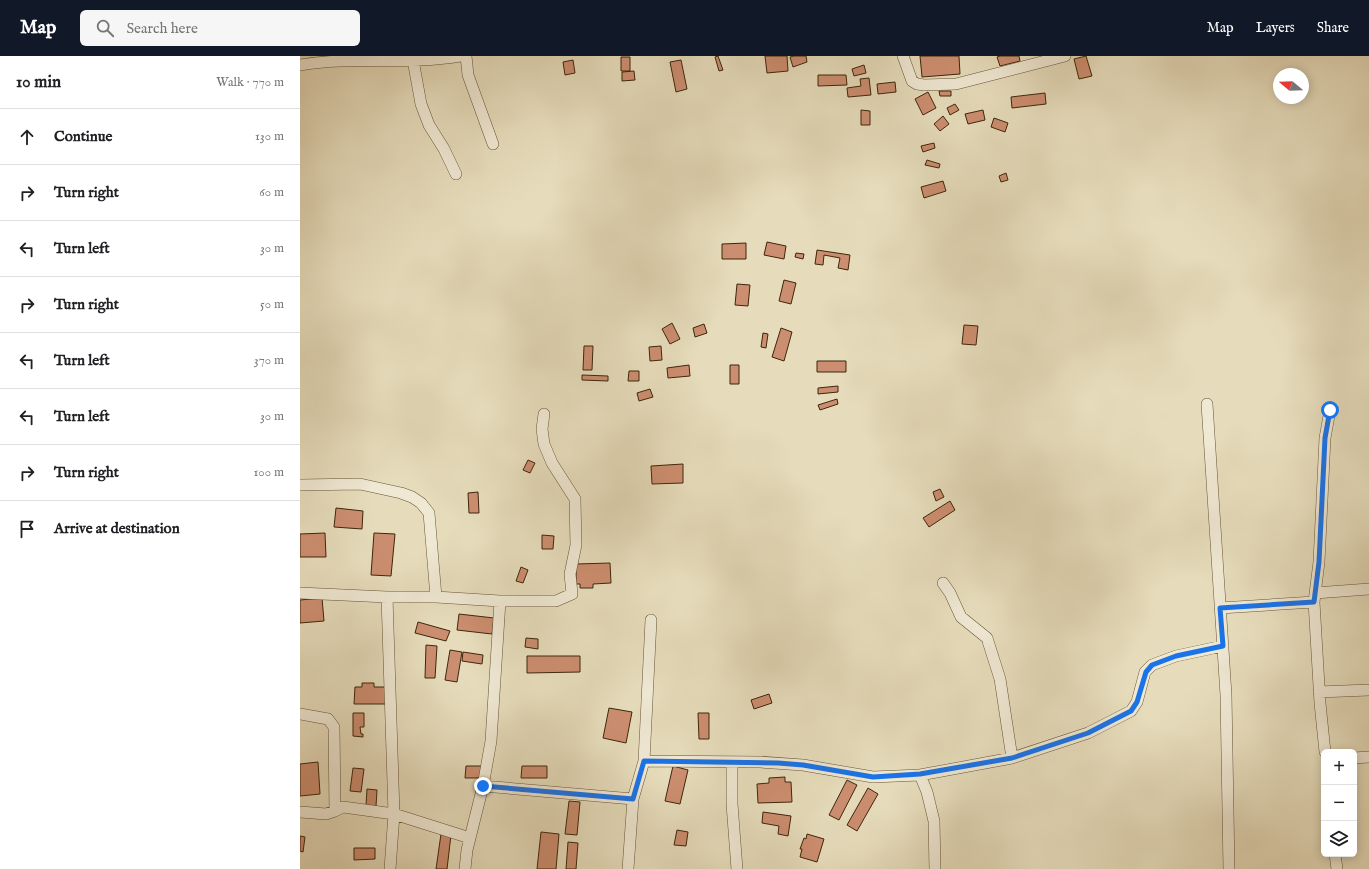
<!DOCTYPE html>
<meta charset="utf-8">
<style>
body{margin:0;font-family:"IM FELL English",serif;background:#f6f6f6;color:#202124}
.controls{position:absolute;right:12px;bottom:12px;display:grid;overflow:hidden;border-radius:6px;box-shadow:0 2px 10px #0003}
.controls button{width:36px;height:36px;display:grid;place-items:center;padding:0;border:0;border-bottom:1px solid #e0e0e0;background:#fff;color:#202124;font:20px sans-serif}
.compass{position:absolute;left:973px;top:12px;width:36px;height:36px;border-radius:50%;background:#fff;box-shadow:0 2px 10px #0003;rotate:289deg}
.stop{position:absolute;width:12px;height:12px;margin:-9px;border:3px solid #1a73e8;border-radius:50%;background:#fff}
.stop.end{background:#1a73e8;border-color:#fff;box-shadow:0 1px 4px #0008}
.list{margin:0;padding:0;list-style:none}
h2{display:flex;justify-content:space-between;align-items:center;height:52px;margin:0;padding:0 16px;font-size:17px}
h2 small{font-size:13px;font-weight:400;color:#757577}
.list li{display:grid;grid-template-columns:26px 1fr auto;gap:12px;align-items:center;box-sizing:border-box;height:56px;padding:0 16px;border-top:1px solid #e0e0e0}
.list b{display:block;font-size:15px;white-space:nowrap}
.list em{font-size:13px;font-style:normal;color:#757577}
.icon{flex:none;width:22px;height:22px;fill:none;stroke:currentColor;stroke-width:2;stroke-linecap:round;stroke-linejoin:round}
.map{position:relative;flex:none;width:1069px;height:813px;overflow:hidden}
header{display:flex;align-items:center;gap:24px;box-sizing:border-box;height:56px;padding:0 20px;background:#111827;color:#fff}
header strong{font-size:19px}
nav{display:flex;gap:22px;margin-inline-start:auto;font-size:14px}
.search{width:280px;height:36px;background:#f6f6f6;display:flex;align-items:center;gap:10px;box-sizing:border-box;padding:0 14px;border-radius:6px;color:#757577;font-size:15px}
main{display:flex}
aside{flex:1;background:#fff}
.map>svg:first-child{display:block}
.building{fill:#cc8e70;stroke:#3d260b}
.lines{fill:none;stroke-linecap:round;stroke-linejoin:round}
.minor-casing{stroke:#675437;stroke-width:12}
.minor{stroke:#efe8d3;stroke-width:11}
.route{stroke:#1a73e8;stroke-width:5}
</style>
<header>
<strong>Map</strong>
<div class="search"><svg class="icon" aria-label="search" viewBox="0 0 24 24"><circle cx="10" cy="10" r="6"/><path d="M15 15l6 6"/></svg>Search here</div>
<nav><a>Map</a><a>Layers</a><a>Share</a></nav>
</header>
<main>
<aside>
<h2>10 min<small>Walk · 770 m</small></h2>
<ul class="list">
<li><svg class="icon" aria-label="ahead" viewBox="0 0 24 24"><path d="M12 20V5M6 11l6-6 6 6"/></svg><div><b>Continue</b></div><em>130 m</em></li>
<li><svg class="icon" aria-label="right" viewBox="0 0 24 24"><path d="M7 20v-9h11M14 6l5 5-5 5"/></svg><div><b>Turn right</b></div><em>60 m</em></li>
<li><svg class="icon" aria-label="left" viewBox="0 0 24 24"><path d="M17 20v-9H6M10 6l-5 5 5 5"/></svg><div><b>Turn left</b></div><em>30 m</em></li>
<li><svg class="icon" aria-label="right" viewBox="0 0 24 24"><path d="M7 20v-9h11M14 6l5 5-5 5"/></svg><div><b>Turn right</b></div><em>50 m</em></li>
<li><svg class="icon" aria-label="left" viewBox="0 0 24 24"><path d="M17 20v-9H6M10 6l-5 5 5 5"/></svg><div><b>Turn left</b></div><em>370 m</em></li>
<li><svg class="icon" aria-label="left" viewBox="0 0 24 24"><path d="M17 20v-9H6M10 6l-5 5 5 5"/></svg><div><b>Turn left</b></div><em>30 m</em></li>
<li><svg class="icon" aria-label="right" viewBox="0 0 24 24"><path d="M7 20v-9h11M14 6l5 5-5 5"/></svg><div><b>Turn right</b></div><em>100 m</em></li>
<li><svg class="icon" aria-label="arrive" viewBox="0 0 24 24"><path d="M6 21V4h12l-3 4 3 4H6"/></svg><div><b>Arrive at destination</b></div></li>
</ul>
</aside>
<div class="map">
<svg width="1069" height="813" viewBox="0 0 1069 813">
<rect width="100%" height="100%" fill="#e6dcbb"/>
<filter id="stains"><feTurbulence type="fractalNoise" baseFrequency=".005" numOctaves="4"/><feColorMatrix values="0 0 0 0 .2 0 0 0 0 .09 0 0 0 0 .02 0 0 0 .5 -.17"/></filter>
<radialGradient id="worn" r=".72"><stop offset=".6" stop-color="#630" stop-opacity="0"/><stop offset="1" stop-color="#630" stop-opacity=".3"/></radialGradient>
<path class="building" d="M 418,0 L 423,14 L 419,15 L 415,1 Z
M 465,0 L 487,0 L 488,15 L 467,17 Z
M 494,0 L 506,0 L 507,6 L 493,11 L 490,1 Z
M 620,0 L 659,0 L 660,18 L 622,21 Z
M 700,0 L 719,0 L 720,5 L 700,10 L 697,1 Z
M 786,0 L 792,20 L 779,23 L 774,3 Z
M 321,1 L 330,1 L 330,15 L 321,15 Z
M 273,4 L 275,17 L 265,19 L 263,6 Z
M 381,4 L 387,33 L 376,36 L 370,6 Z
M 564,9 L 566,17 L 554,20 L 552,13 Z
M 334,15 L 335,24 L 322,25 L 322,16 Z
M 518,19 L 546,19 L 547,29 L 518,30 Z
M 569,22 L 571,39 L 548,41 L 547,32 L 561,30 L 560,23 Z
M 595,26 L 596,36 L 578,38 L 577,28 Z
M 639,35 L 651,35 L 651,40 L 640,40 Z
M 628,36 L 636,52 L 623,59 L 615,43 Z
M 745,37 L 746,48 L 712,52 L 711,41 Z
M 655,48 L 659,54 L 650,59 L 647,52 Z
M 561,54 L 570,55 L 570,69 L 561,69 Z
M 683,54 L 685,64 L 668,68 L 665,58 Z
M 643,60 L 649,68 L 640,75 L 634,68 Z
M 694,62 L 708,67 L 705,76 L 691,71 Z
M 634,87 L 635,92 L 623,96 L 621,90 Z
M 627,104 L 640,108 L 639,112 L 625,109 Z
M 706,117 L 708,124 L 701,126 L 699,120 Z
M 643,125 L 646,135 L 624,142 L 621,131 Z
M 467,186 L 486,190 L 484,203 L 464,199 Z
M 446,187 L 446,203 L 422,203 L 422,188 Z
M 517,194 L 550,199 L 548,214 L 538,212 L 540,202 L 524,199 L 523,209 L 515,208 Z
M 496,197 L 504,198 L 503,203 L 495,201 Z
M 484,224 L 496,227 L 491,248 L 479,245 Z
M 437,228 L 450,229 L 448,250 L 435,249 Z
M 372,267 L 380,283 L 370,288 L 362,273 Z
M 404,268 L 407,277 L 395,281 L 393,272 Z
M 664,269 L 678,270 L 676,289 L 662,288 Z
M 481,272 L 492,276 L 484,305 L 472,301 Z
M 463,277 L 468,278 L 466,292 L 461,291 Z
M 284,290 L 293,290 L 292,314 L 283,314 Z
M 361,290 L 362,304 L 350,305 L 349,291 Z
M 517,305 L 546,305 L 546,316 L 517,316 Z
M 389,309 L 390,320 L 368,322 L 367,312 Z
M 430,309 L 439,309 L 439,328 L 430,328 Z
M 329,315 L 339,315 L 339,325 L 328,325 Z
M 282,319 L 308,320 L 308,325 L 282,324 Z
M 538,330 L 538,336 L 518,338 L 518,332 Z
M 350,333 L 353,341 L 339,345 L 337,337 Z
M 537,343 L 538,348 L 520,354 L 518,349 Z
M 228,404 L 235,407 L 230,417 L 223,414 Z
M 383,408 L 383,427 L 352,428 L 351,410 Z
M 640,433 L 644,441 L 636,445 L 633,436 Z
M 178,436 L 179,457 L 169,457 L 168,437 Z
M 650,445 L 655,454 L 629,471 L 623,462 Z
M 36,452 L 63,455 L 62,473 L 34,471 Z
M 25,477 L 26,501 L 0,501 L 0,478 Z
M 74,477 L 95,478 L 91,520 L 71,519 Z
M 242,479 L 254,480 L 253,493 L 242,493 Z
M 310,507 L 311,527 L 293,528 L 293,532 L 280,532 L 280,528 L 276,528 L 276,508 Z
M 221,511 L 228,514 L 223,527 L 216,525 Z
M 22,542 L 24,565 L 0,567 L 0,544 Z
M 159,558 L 194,562 L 192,578 L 157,574 Z
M 118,566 L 150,575 L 146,585 L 115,577 Z
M 226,582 L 238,583 L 238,593 L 225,591 Z
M 126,589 L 137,590 L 135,622 L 125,622 Z
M 150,594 L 162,596 L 157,626 L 145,624 Z
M 163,596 L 183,599 L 182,608 L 162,605 Z
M 227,600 L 280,600 L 280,616 L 227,617 Z
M 62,627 L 74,627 L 74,631 L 88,631 L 88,648 L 54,648 L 55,631 L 62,631 Z
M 469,638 L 472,647 L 454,653 L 451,644 Z
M 309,652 L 332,656 L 326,687 L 303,682 Z
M 53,657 L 64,657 L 64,671 L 60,671 L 61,678 L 63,678 L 63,681 L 53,680 Z
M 398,657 L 409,657 L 409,683 L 399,683 Z
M 18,706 L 20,738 L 0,740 L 0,708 Z
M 166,710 L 184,710 L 183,722 L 165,722 Z
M 222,710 L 247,710 L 247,722 L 221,722 Z
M 373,710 L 388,714 L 380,748 L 365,745 Z
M 53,712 L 64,713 L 61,736 L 50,735 Z
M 485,721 L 485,726 L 491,726 L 492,746 L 458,747 L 457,728 L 469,727 L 469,722 Z
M 547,724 L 557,729 L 539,764 L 529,759 Z
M 568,732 L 578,738 L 557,775 L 547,769 Z
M 67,733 L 77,734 L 76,750 L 66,749 Z
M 269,745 L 280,746 L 277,779 L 265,778 Z
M 463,756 L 491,760 L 488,780 L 478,778 L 479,770 L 462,767 Z
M 377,774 L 388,776 L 386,790 L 374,789 Z
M 241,776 L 259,778 L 256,813 L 237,813 Z
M 141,778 L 151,779 L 147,813 L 136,813 Z
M 507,778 L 524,783 L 517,806 L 500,801 L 502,793 L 500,793 L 504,782 L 506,783 Z
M 0,780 L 5,781 L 3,796 L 0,795 Z
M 268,786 L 278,787 L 276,813 L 266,813 Z
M 54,792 L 75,792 L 75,803 L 54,804 Z"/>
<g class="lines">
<g class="minor-casing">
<path id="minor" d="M 166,0 L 168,19 L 193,88
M 603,0 L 612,25 L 617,28 L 624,29 L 656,28 L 765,0
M 113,4 L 121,48 L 129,69 L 144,93 L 156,118
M 0,9 C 53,0 107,9 160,0
M 907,348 L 926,639 L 929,813
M 0,429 L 60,428 L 101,437 L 112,441 L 121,447 L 129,457 L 136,541
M 643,527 L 650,537 L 661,561 L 687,582 L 700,623 L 712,702
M 0,537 L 87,541 L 136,541 L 200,545 L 256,545 L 272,538 L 270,518 L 276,489 L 275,443 L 252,407 L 244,388 L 242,373 L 244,358
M 1015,537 L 1069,533
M 87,541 L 94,758 L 90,813
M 920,552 L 1014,546
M 1019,636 L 1069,634
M 0,658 L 28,663 L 34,671 L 35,755
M 1025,696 L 1020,647 L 1014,546 L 1019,506 L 1025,382 L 1030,354
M 1054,702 L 1069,701
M 344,705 L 460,706 L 503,709 L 573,721 L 620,719 L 627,736 L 634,765 L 635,813
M 432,706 L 432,748 L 437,813
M 620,719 L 712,702 L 788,677 L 831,655 L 837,646 L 845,616 L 852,609 L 876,600 L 923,590
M 183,730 L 333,743
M 0,756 L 26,758 L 35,755 L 43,751 L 94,758 L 170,782
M 1035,798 L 1037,813
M 165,813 L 167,794 L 183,730 L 191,685 L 200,545
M 328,813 L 333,743 L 344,705 L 351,564"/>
</g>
<use href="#minor" class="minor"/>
</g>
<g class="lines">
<path class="route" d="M 183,730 L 333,743 L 344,705 L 478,707 L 503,709 L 573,721 L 620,718 L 712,702 L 788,677 L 831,655 L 837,646 L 846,616 L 852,609 L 876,600 L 923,590 L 920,552 L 1014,546 L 1019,506 L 1025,382 L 1030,354"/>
</g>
<rect width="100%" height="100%" filter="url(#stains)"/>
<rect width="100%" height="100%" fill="url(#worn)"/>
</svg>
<div class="controls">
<button>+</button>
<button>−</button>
<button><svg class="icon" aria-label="layers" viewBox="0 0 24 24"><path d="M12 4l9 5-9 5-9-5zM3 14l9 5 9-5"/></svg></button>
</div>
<svg class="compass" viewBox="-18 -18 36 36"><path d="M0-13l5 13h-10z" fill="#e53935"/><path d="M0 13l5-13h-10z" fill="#757577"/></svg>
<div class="stop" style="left:1030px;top:354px"></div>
<div class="stop end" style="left:183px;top:730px"></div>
</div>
</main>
